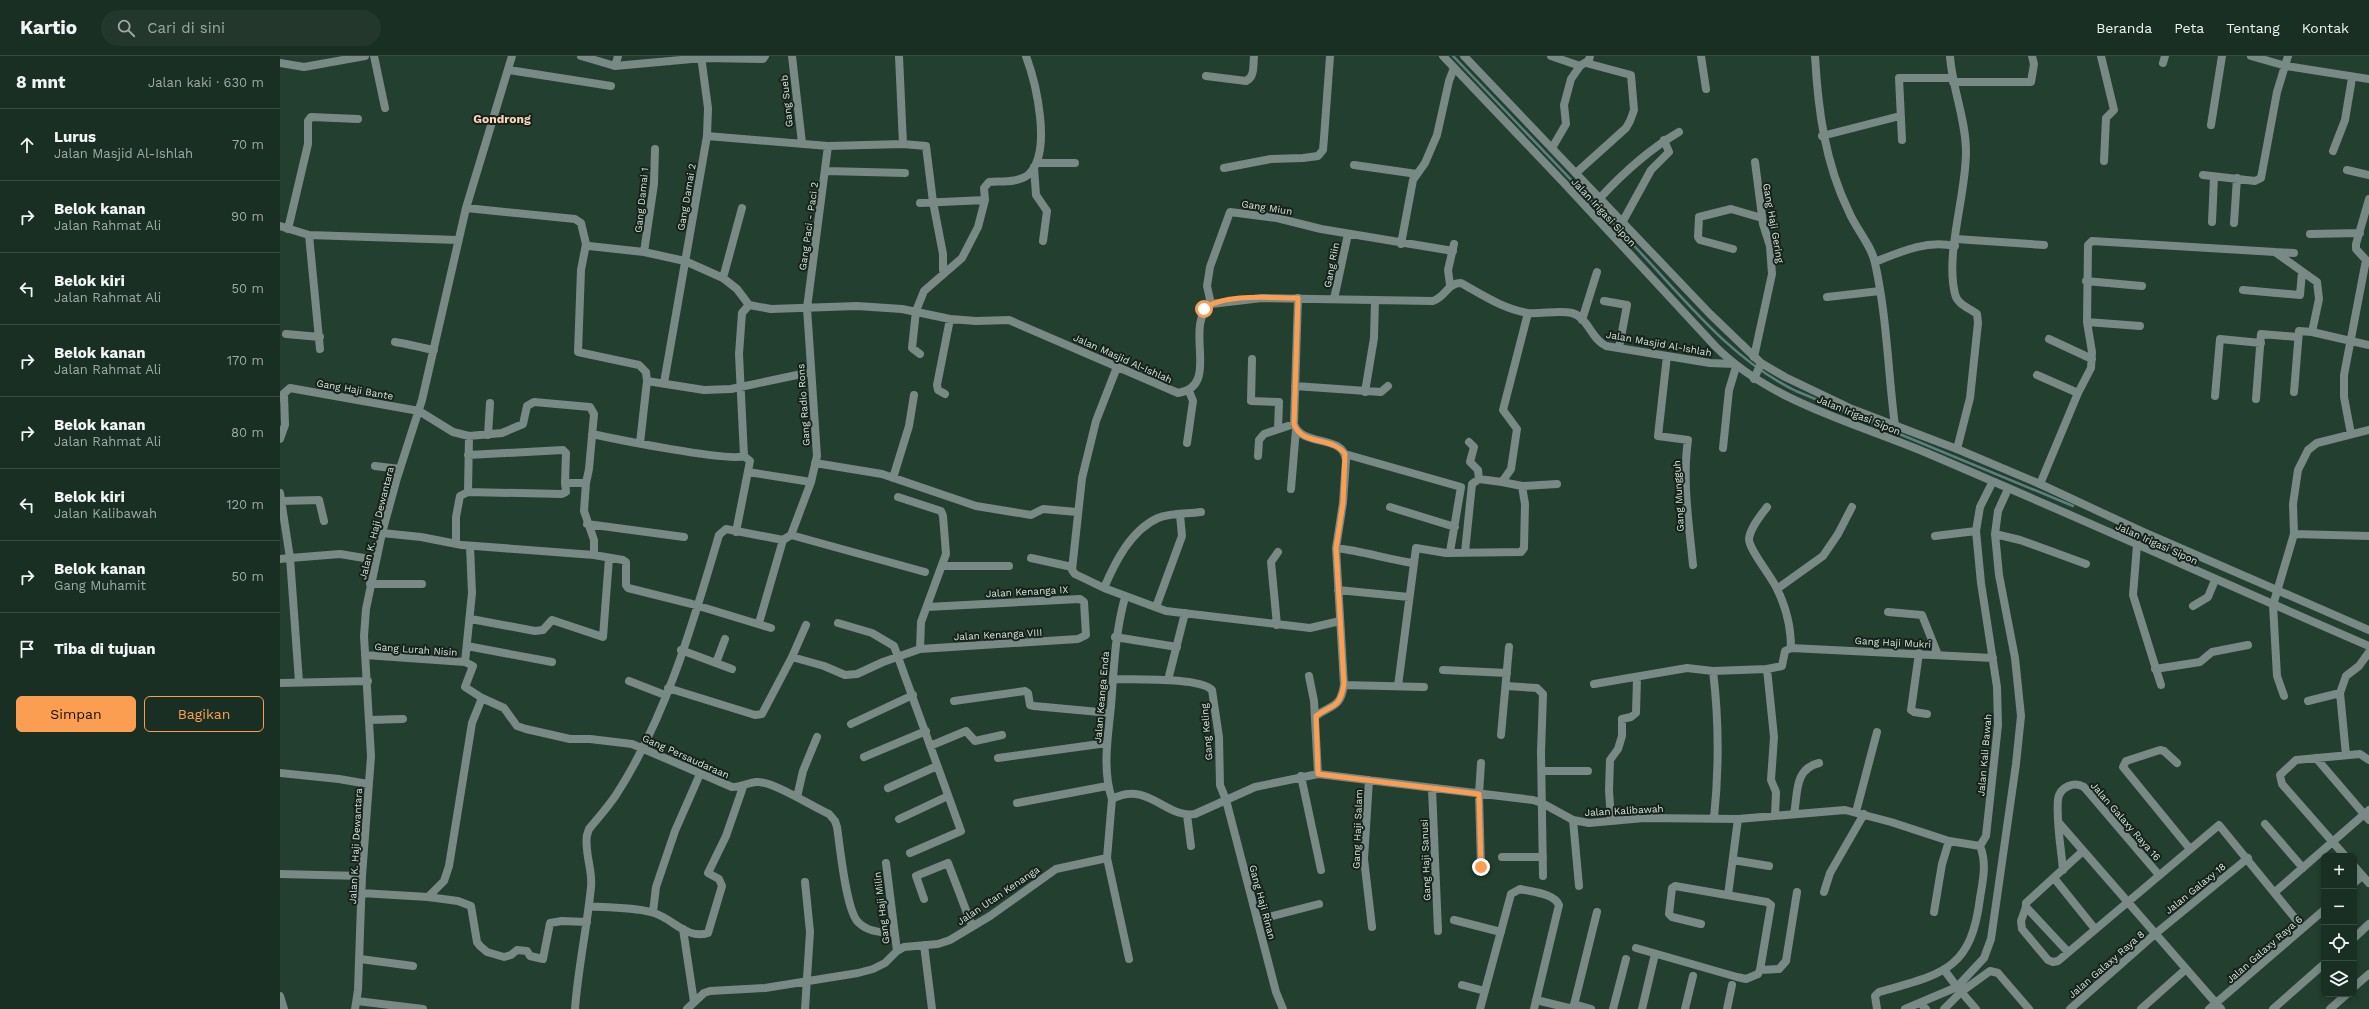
<!DOCTYPE html>
<html lang="id">
<meta charset="utf-8">
<style>
body{margin:0;font-family:"Work Sans",sans-serif;background:#23372c;color:#f1f3f6}
.controls{position:absolute;right:12px;bottom:12px;display:grid;overflow:hidden;border-radius:6px;box-shadow:0 2px 6px #0003}
.controls button{width:36px;height:36px;display:grid;place-items:center;padding:0;border:0;border-bottom:1px solid #384a41;background:#1a2f24;color:#f1f3f6;font:20px sans-serif}
.stop{position:absolute;width:12px;height:12px;margin:-9px;border:3px solid #fc9e52;border-radius:50%;background:#fff}
.stop.end{background:#fc9e52;border-color:#fff;box-shadow:0 1px 4px #0008}
.list{margin:0;padding:0;list-style:none}
h2{display:flex;justify-content:space-between;align-items:center;height:52px;margin:0;padding:0 16px;font-size:17px}
h2 small{font-size:13px;font-weight:400;color:#9fa9a6}
.list li{display:grid;grid-template-columns:26px 1fr auto;gap:12px;align-items:center;box-sizing:border-box;height:72px;padding:0 16px;border-top:1px solid #384a41}
.list b{display:block;font-size:15px;white-space:nowrap}
.list p{margin:0;font-size:13px;white-space:nowrap;color:#9fa9a6}
.list em{font-size:13px;font-style:normal;color:#9fa9a6}
.actions{display:flex;gap:8px;padding:12px 16px}
.actions a{flex:1;padding:9px 0;border:1px solid #fc9e52;border-radius:6px;text-align:center;font-size:14px;color:#fc9e52}
.actions .main{background:#fc9e52;color:#111}
.icon{flex:none;width:22px;height:22px;fill:none;stroke:currentColor;stroke-width:2;stroke-linecap:round;stroke-linejoin:round}
.map{position:relative;flex:none;width:2089px;height:953px;overflow:hidden}
header{display:flex;align-items:center;gap:24px;box-sizing:border-box;height:56px;padding:0 20px;background:#1a2f24;border-bottom:1px solid #384a41}
header strong{font-size:19px}
nav{display:flex;gap:22px;margin-inline-start:auto;font-size:14px}
.search{width:280px;height:36px;background:#23372c;display:flex;align-items:center;gap:10px;box-sizing:border-box;padding:0 14px;border-radius:22px;color:#9fa9a6;font-size:15px}
main{display:flex}
aside{flex:1;background:#1a2f24}
.map>svg:first-child{display:block}
.lines{fill:none;stroke-linecap:round;stroke-linejoin:round}
.stream{stroke:#5b817f;stroke-width:2.5}
.minor{stroke:#798985;stroke-width:8}
.tertiary{stroke:#798985;stroke-width:8}
.route{stroke:#fc9e52;stroke-width:5}
.labels{text-anchor:middle;stroke-width:4;stroke-linejoin:round;paint-order:stroke}
.street-label{font-size:10px;fill:#d4e5db;stroke:#16221b}
.quarter-label{font-size:12px;font-weight:bold;fill:#fed5b8;stroke:#16221b}
</style>
<header>
<strong>Kartio</strong>
<div class="search"><svg class="icon" aria-label="search" viewBox="0 0 24 24"><circle cx="10" cy="10" r="6"/><path d="M15 15l6 6"/></svg>Cari di sini</div>
<nav><a>Beranda</a><a>Peta</a><a>Tentang</a><a>Kontak</a></nav>
</header>
<main>
<aside>
<h2>8 mnt<small>Jalan kaki · 630 m</small></h2>
<ul class="list">
<li><svg class="icon" aria-label="ahead" viewBox="0 0 24 24"><path d="M12 20V5M6 11l6-6 6 6"/></svg><div><b>Lurus</b><p>Jalan Masjid Al-Ishlah</p></div><em>70 m</em></li>
<li><svg class="icon" aria-label="right" viewBox="0 0 24 24"><path d="M7 20v-9h11M14 6l5 5-5 5"/></svg><div><b>Belok kanan</b><p>Jalan Rahmat Ali</p></div><em>90 m</em></li>
<li><svg class="icon" aria-label="left" viewBox="0 0 24 24"><path d="M17 20v-9H6M10 6l-5 5 5 5"/></svg><div><b>Belok kiri</b><p>Jalan Rahmat Ali</p></div><em>50 m</em></li>
<li><svg class="icon" aria-label="right" viewBox="0 0 24 24"><path d="M7 20v-9h11M14 6l5 5-5 5"/></svg><div><b>Belok kanan</b><p>Jalan Rahmat Ali</p></div><em>170 m</em></li>
<li><svg class="icon" aria-label="right" viewBox="0 0 24 24"><path d="M7 20v-9h11M14 6l5 5-5 5"/></svg><div><b>Belok kanan</b><p>Jalan Rahmat Ali</p></div><em>80 m</em></li>
<li><svg class="icon" aria-label="left" viewBox="0 0 24 24"><path d="M17 20v-9H6M10 6l-5 5 5 5"/></svg><div><b>Belok kiri</b><p>Jalan Kalibawah</p></div><em>120 m</em></li>
<li><svg class="icon" aria-label="right" viewBox="0 0 24 24"><path d="M7 20v-9h11M14 6l5 5-5 5"/></svg><div><b>Belok kanan</b><p>Gang Muhamit</p></div><em>50 m</em></li>
<li><svg class="icon" aria-label="arrive" viewBox="0 0 24 24"><path d="M6 21V4h12l-3 4 3 4H6"/></svg><div><b>Tiba di tujuan</b></div></li>
</ul>
<div class="actions"><a class="main">Simpan</a><a>Bagikan</a></div>
</aside>
<div class="map">
<svg width="2089" height="953" viewBox="0 0 2089 953">
<rect width="100%" height="100%" fill="#223f30"/>
<g class="lines">
<path class="stream" d="M 1173,0 C 1235,65 1297,130 1359,195 C 1407,246 1452,304 1516,335 L 1793,450"/>
<path class="minor" d="M 94,0 L 105,52
M 301,0 L 335,10 L 338,0
M 512,0 L 522,87
M 619,0 L 623,88
M 1271,0 L 1300,10
M 1421,0 L 1426,33
M 1535,0 C 1538,54 1545,107 1569,156 C 1576,173 1592,190 1595,207 C 1607,261 1608,316 1615,370
M 1670,0 C 1672,32 1686,63 1686,96 C 1686,140 1665,197 1675,238 C 1677,248 1689,252 1697,258 L 1698,267 L 1690,342 L 1677,393
M 1821,0 L 1834,54 L 1826,62 L 1824,105
M 1971,0 L 2006,10 L 2089,23
M 0,7 L 24,11 L 85,0
M 1883,7 L 1885,0
M 335,10 L 423,2 L 483,3 L 485,0
M 229,14 L 331,30
M 926,20 L 966,25 C 975,21 973,9 974,0
M 1673,26 L 1751,26 L 1754,8 L 1752,0
M 1931,69 L 1942,0
M 427,80 L 548,90 L 623,88 L 646,90 L 653,146 L 663,198 L 663,214
M 1542,80 L 1620,60
M 1622,84 L 1619,22 L 1672,22
M 1272,92 L 1286,68 L 1284,49 L 1291,23 L 1300,10 L 1309,4 L 1310,0
M 2053,95 L 2065,64 L 2072,22
M 757,107 L 795,107
M 1074,109 L 1137,118
M 754,111 L 756,139 L 767,155 L 763,185
M 944,112 L 991,103 L 1023,102 L 1038,100 L 1043,94 L 1044,82 L 1050,0
M 2067,114 L 2089,119
M 546,115 L 625,117
M 1296,117 L 1346,72 L 1350,65 L 1354,54 L 1351,19 L 1306,7
M 1923,119 L 1975,125 L 1981,122 L 1997,36 L 2008,0
M 1320,142 C 1344,116 1368,94 1399,76
M 640,147 L 705,144
M 186,152 L 295,163 L 301,167 L 306,188 L 309,190 L 364,196 L 405,205 L 443,222 L 457,233 L 469,249 L 491,253 L 577,250 L 622,253 L 670,263 L 696,265 L 729,264 L 898,337 C 942,330 902,270 931,248 L 982,242 L 1153,245 C 1166,241 1167,227 1181,227 C 1203,239 1223,253 1248,257 C 1262,258 1278,254 1292,257 C 1308,261 1311,283 1326,290 L 1430,307 L 1454,308
M 1343,165 L 1371,114 L 1389,96 L 1384,84
M 1932,166 L 1934,121
M 1954,167 L 1957,122
M 0,170 L 29,179 L 178,184
M 8,173 L 28,88 L 28,65 L 31,61 L 78,63
M 2030,178 L 2080,177
M 29,179 L 40,293
M 1676,183 L 1764,189
M 306,188 L 301,214 L 298,296 L 359,309 L 366,316 L 367,325 L 424,334 L 451,333 L 531,316
M 1121,188 L 1133,124 L 1145,107 L 1157,79 L 1169,25 L 1174,12
M 1453,193 L 1420,184 L 1418,181 L 1419,161 L 1451,153 L 1482,162
M 364,196 L 374,128 L 375,93
M 1995,196 L 2014,197
M 1595,206 C 1622,195 1646,184 1675,190
M 443,222 L 462,152
M 1806,225 L 1862,230
M 1170,229 L 1168,214 L 1174,188
M 1963,234 L 2020,239 L 2022,216
M 1547,241 L 1600,235
M 1018,242 L 1014,368 C 1022,392 1063,377 1066,404 L 1063,447 L 1056,492 L 1064,629 C 1060,653 1052,648 1036,660
M 1054,243 L 1068,178
M 1324,245 L 1347,249 L 1339,292
M 931,248 L 927,230 L 930,211 L 950,156 L 997,162 L 1041,173 L 1173,195
M 1302,264 L 1317,216
M 1807,266 L 1860,270
M 6,278 L 40,281
M 1769,283 L 1812,303
M 115,286 C 129,288 141,292 154,294
M 640,298 L 632,292 L 636,255 L 644,235 L 682,202 L 698,171 L 705,144 L 704,132 L 709,126 C 721,125 738,127 748,119 C 773,97 756,27 746,0
M 1387,300 L 1378,380 L 1408,384 C 1402,425 1409,468 1413,509
M 1474,301 L 1492,218 L 1490,190 L 1483,168 L 1475,106
M 972,303 L 971,345 L 999,346 L 998,373
M 837,311 L 816,365 L 802,422 L 792,514 L 795,518 L 824,532 C 835,506 851,474 878,462 C 890,457 908,458 921,456
M 1757,319 L 1798,337
M 384,327 L 427,80 L 428,52 L 421,0
M 1015,330 L 1101,336 L 1108,330
M 1085,336 L 1094,282 L 1095,244
M 2014,336 L 2019,275 L 2032,276
M 665,338 L 658,334 L 657,329 L 670,263
M 1935,340 L 1940,283 L 1981,287
M 0,341 L 10,332 L 139,355 L 173,376 L 189,380 L 222,377 L 243,368 L 247,350 L 254,346 L 310,351 L 314,358 L 309,413 L 306,427
M 1976,343 L 1981,278 L 2018,281
M 312,378 C 335,383 449,406 464,400 L 459,298 L 462,257 L 469,249
M 2071,378 L 2064,341 L 2064,319 L 2086,204 L 2076,193 L 2076,188 L 2089,143
M 208,379 L 210,347
M 0,383 L 5,369 L 4,338
M 1189,386 L 1194,391 L 1190,406 L 1198,414 L 1199,423
M 360,387 L 367,325
M 907,387 L 913,345 L 909,335
M 1443,392 L 1449,334 L 1456,311
M 1065,398 L 1181,431 L 1170,496
M 188,399 L 283,394 L 286,397 L 285,427
M 978,400 L 979,384 L 984,378 L 1014,368
M 535,407 L 602,418 L 696,450 L 751,459 L 763,453 L 797,456
M 95,410 L 120,413
M 468,416 L 531,426
M 613,422 L 629,370 L 634,339
M 1222,426 L 1242,430 L 1277,428
M 1760,428 L 1798,337 L 1811,312 L 1812,296 L 1807,266 L 1808,189 L 1812,185 L 1995,196 L 2037,226 L 2039,243 L 2032,276 L 2089,289
M 1011,433 L 1016,373
M 188,436 L 189,380
M 0,437 L 10,502 L 0,503
M 618,441 L 661,455 L 663,460 L 666,498 L 641,566 L 640,593
M 1,445 L 39,444 L 44,465
M 1110,451 L 1175,471
M 1487,451 C 1481,459 1470,472 1469,483 C 1469,494 1492,521 1497,533 C 1507,553 1511,570 1511,592 L 1505,595 L 1502,610 L 1487,613 L 1494,681 L 1491,724 L 1496,736 L 1495,760
M 307,468 L 404,481
M 456,476 L 470,405 L 464,400
M 102,477 L 141,481 L 182,489 L 314,499 L 343,504 L 346,506 L 346,529 L 348,532 L 412,548 L 491,572
M 1715,478 L 1740,484 L 1806,508
M 2014,478 L 2089,480
M 511,479 L 645,516
M 1655,480 L 1696,475
M 176,488 L 176,461 L 180,440 L 188,436 L 282,438 L 286,436 L 285,427 L 306,427 L 304,455 L 314,484 L 314,499
M 1857,489 L 1853,539 L 1881,629
M 190,490 L 192,537 L 185,606 L 193,610 L 185,631 L 202,642 L 224,652 L 237,670 L 246,673 L 290,683 L 310,683 L 352,688 L 452,731 C 461,731 467,727 476,726 C 491,724 533,751 549,758 L 555,765 L 557,771 C 560,790 566,857 579,867 C 588,876 602,877 614,877
M 1056,492 C 1082,495 1107,503 1133,507
M 1185,496 L 1192,428 L 1199,423 L 1222,426 L 1231,413 L 1237,373 L 1223,354 L 1248,257
M 751,502 L 792,511
M 663,510 L 729,510
M 90,528 L 142,528
M 824,532 L 886,555 L 1030,572 L 1060,565
M 1497,533 L 1543,500 L 1558,478 L 1572,451
M 1058,534 L 1129,541
M 1913,550 L 1928,541 L 1935,524
M 876,551 L 902,480 L 900,459
M 1608,556 L 1642,559 L 1658,599
M 191,563 L 255,575 L 263,574 L 272,564 L 323,581 L 329,502
M 479,567 L 503,484
M 558,567 L 592,577 L 614,590 L 681,775 L 630,797
M 997,569 L 991,506 L 998,496
M 835,581 L 897,591
M 187,590 L 272,606
M 1511,592 L 1713,602
M 401,594 L 452,613
M 1639,597 L 1631,654 L 1634,656 L 1647,658
M 85,599 L 185,606
M 512,601 L 526,569
M 436,607 L 445,583
M 1875,613 L 1920,606 L 1932,596 L 1968,589
M 1163,614 L 1227,617
M 1433,615 C 1439,664 1439,714 1434,762
M 1029,620 L 1034,645 L 1038,718
M 833,623 C 853,624 919,621 932,634 L 939,681 L 940,729 L 946,744 L 996,936 L 1003,953
M 888,624 L 905,557
M 349,625 L 385,639
M 19,626 L 10,502 L 60,498 L 96,504
M 0,627 L 88,625
M 1314,628 L 1407,612 L 1433,615 L 1487,613
M 1064,629 L 1144,631
M 1118,630 L 1136,492 L 1166,497 L 1241,496 L 1244,492 L 1245,448 L 1242,430
M 1226,630 L 1257,632 L 1263,638 L 1261,696 L 1263,820
M 388,632 L 475,659 L 482,658 L 512,601 L 544,610 L 565,619 L 577,618 L 603,606 L 640,593 L 798,583 L 806,579 L 804,546 L 800,543 L 647,551
M 2060,637 L 2066,699
M 2004,640 L 1997,620 L 1993,549 L 2014,478 L 2013,448 L 2018,414 L 2028,394 L 2037,387 L 2089,374
M 674,645 L 745,635 L 748,637 L 750,649 L 754,650 L 830,657
M 2028,645 L 2060,637 L 2066,620 L 2079,610 L 2089,596
M 90,664 L 123,663
M 571,668 L 633,639
M 1221,679 L 1229,591
M 650,690 L 686,675 L 695,685 L 722,679
M 584,701 L 646,675
M 718,702 L 827,687
M 2036,702 L 2089,764
M 1897,707 L 1884,695 L 1880,694 L 1846,705 L 1843,711 L 1910,793
M 1263,715 L 1308,715
M 0,717 L 59,723 L 88,728
M 1021,720 L 1041,814
M 1089,724 L 1084,803 L 1092,871
M 608,732 L 657,710
M 1152,732 L 1158,875
M 517,741 L 523,715 L 537,681
M 832,743 C 822,714 828,680 831,650 C 834,611 835,578 845,541
M 737,747 L 827,730
M 1576,756 L 1597,676
M 1514,758 C 1518,737 1514,713 1539,707
M 907,759 L 911,790
M 619,763 L 668,740
M 1293,764 L 1299,830
M 1331,765 L 1329,734 L 1330,704 L 1338,693 L 1342,680 L 1342,663 L 1351,661 L 1356,657 L 1357,622
M 1779,767 L 1941,953
M 1985,768 L 2023,812
M 2065,800 L 2002,728 L 2000,719 L 2016,704 L 2080,698 L 2089,704
M 1222,801 L 1263,801
M 827,802 L 849,903
M 1453,804 L 1489,810
M 606,807 L 617,895
M 2074,810 L 2089,827
M 1201,811 L 1199,738 L 1201,707
M 1783,814 C 1781,791 1776,766 1778,743 C 1780,731 1794,725 1804,731 L 1879,819
M 0,818 L 82,820
M 1774,822 L 1815,873
M 2074,827 L 2082,820
M 1544,836 L 1550,817 L 1584,758
M 1995,836 L 2089,754
M 81,837 L 148,841 L 164,825 L 169,810 L 192,667 L 202,642
M 1448,839 L 1458,763
M 148,841 L 178,845 L 191,850 L 197,886 L 200,890 L 207,896 L 224,901 L 231,899 L 237,894 L 247,895 L 250,900 L 263,903 L 270,867 L 282,865 L 307,866
M 644,843 L 636,820 L 668,807 L 692,870
M 309,850 C 328,852 356,851 374,857 C 392,862 407,884 428,877 L 442,830 L 439,823 L 428,817 L 446,780 L 463,731
M 1746,851 L 1741,865 L 1742,873 L 1768,904 L 1773,906 L 1778,905 L 1939,769 L 2023,872
M 373,856 L 376,831 L 395,775 L 420,718
M 1654,856 L 1662,808 L 1669,785
M 977,864 L 1039,848
M 1174,864 L 1221,876
M 403,873 L 414,946
M 2074,882 L 2089,868
M 644,889 L 652,953
M 1356,892 L 1457,921 L 1466,923 L 1478,918 L 1480,914 L 1491,849 L 1487,846 L 1395,830 L 1392,832 L 1389,858 L 1392,861 L 1421,868
M 1788,896 L 1746,851 L 1746,847 L 1803,795
M 80,903 L 133,910
M 1480,914 L 1499,913 L 1506,905 L 1517,836
M 1665,915 L 1677,931 L 1704,902 L 1711,883 L 1736,708 L 1741,660 L 1735,602 L 1719,519 L 1715,478 L 1718,455 L 1728,433
M 1182,929 L 1205,935
M 2074,931 L 2089,918
M 0,940 L 4,953
M 1256,944 L 1293,953
M 77,945 L 143,953
M 1294,948 L 1311,953
M 1641,948 L 1646,953
M 75,953 L 78,934 L 82,820 L 91,700 L 84,580 L 86,553 L 102,477 L 117,422 L 142,344 L 186,152 L 232,0
M 295,953 C 298,912 307,872 311,831 C 313,814 304,796 307,779 L 309,773 C 318,762 328,751 336,739 C 386,662 413,567 439,479 L 446,473 L 503,484 L 511,479 L 531,426 L 537,400 L 527,252 L 548,90
M 407,953 L 424,937 L 430,935 L 485,932 L 578,917 L 593,913 L 605,907 L 617,895 L 624,891 L 658,888 L 670,884 L 710,860 L 776,813 L 827,802 L 832,743 C 868,724 886,763 915,758 L 975,731 L 1038,718 L 1253,744 L 1262,747 L 1293,764 L 1309,767 L 1364,762 L 1458,763 L 1565,754 L 1611,766 L 1669,785 L 1700,790
M 525,953 L 530,876 L 525,826
M 1200,953 L 1231,838 L 1240,833 C 1252,836 1274,837 1279,849 L 1254,953
M 1293,953 L 1317,856
M 1333,953 L 1346,903
M 1362,953 L 1375,898
M 1405,953 L 1413,920
M 1447,953 L 1452,929
M 1597,953 L 1595,940 L 1599,936 C 1662,918 1691,915 1700,842 C 1703,824 1707,807 1700,790 L 1706,780 L 1718,669 L 1717,631 L 1701,527 L 1696,475 L 1700,451 L 1712,427
M 1664,953 L 1681,936 L 1710,915 L 1718,917 L 1749,953
M 1790,953 L 1875,878 L 1968,802
M 1861,953 L 1906,913
M 1929,953 L 2044,854
M 1993,953 L 2044,908
M 2050,953 L 2067,938"/>
<path class="tertiary" d="M 1163,0 L 1284,127 L 1435,290 C 1490,346 1576,367 1647,397 C 1795,460 1941,526 2089,590
M 1184,0 L 1430,258 L 1481,307 L 1505,321 L 1572,353 L 1677,393 L 1760,428 L 1861,475 L 2089,574
M 1474,323 L 1481,307
M 1625,953 L 1677,931 L 1696,953"/>
</g>
<g class="lines">
<path class="route" d="M 924,253 C 944,237 993,242 1018,242 L 1014,368 C 1021,390 1053,380 1065,398 L 1063,447 L 1056,492 L 1064,628 C 1060,653 1052,648 1036,660 L 1038,718 L 1199,738 L 1201,811"/>
</g>
<g class="labels">
<g class="street-label">
<text transform="translate(506 45) rotate(-96)" y="4">Gang Sueb</text>
<text transform="translate(406 141) rotate(-80)" y="4">Gang Damai 2</text>
<text transform="translate(361 144) rotate(-84)" y="4">Gang Damai 1</text>
<text transform="translate(987 151) rotate(9)" y="4">Gang Miun</text>
<text transform="translate(1324 156) rotate(47)" y="4">Jalan Irigasi Sipon</text>
<text transform="translate(1494 167) rotate(80)" y="4">Gang Haji Gering</text>
<text transform="translate(528 170) rotate(-82)" y="4">Gang Paci - Paci 2</text>
<text transform="translate(1051 209) rotate(-79)" y="4">Gang Riin</text>
<text transform="translate(1379 287) rotate(10)" y="4">Jalan Masjid Al-Ishlah</text>
<text transform="translate(843 302) rotate(24)" y="4">Jalan Masjid Al-Ishlah</text>
<text transform="translate(75 333) rotate(10)" y="4">Gang Haji Bante</text>
<text transform="translate(523 349) rotate(-94)" y="4">Gang Radio Rons</text>
<text transform="translate(1579 359) rotate(22)" y="4">Jalan Irigasi Sipon</text>
<text transform="translate(1398 440) rotate(-93)" y="4">Gang Mungguh</text>
<text transform="translate(96 467) rotate(-76)" y="4">Jalan K. Haji Dewantara</text>
<text transform="translate(1877 487) rotate(24)" y="4">Jalan Irigasi Sipon</text>
<text transform="translate(747 535) rotate(-3)" y="4">Jalan Kenanga IX</text>
<text transform="translate(718 578) rotate(-3)" y="4">Jalan Kenanga VIII</text>
<text transform="translate(1613 586) rotate(3)" y="4">Gang Haji Mukri</text>
<text transform="translate(136 593) rotate(4)" y="4">Gang Lurah Nisin</text>
<text transform="translate(821 641) rotate(-85)" y="4">Jalan Keanga Enda</text>
<text transform="translate(926 676) rotate(-95)" y="4">Gang Keling</text>
<text transform="translate(1704 699) rotate(-85)" y="4">Jalan Kali Bawah</text>
<text transform="translate(406 700) rotate(24)" y="4">Gang Persaudaraan</text>
<text transform="translate(1344 754) rotate(-3)" y="4">Jalan Kalibawah</text>
<text transform="translate(1846 765) rotate(49)" y="4">Jalan Galaxy Raya 16</text>
<text transform="translate(1077 773) rotate(-88)" y="4">Gang Haji Salam</text>
<text transform="translate(75 790) rotate(-87)" y="4">Jalan K. Haji Dewantara</text>
<text transform="translate(1145 804) rotate(-92)" y="4">Gang Haji Sanusi</text>
<text transform="translate(1915 832) rotate(-39)" y="4">Jalan Galaxy 18</text>
<text transform="translate(718 839) rotate(-34)" y="4">Jalan Utan Kenanga</text>
<text transform="translate(983 846) rotate(75)" y="4">Gang Haji Rinan</text>
<text transform="translate(601 852) rotate(-97)" y="4">Gang Haji Milin</text>
<text transform="translate(1984 893) rotate(-41)" y="4">Jalan Galaxy Raya 6</text>
<text transform="translate(1826 908) rotate(-41)" y="4">Jalan Galaxy Raya 8</text>
</g>
<g class="quarter-label">
<text x="222" y="67">Gondrong</text>
</g>
</g>
</svg>
<div class="controls">
<button>+</button>
<button>−</button>
<button><svg class="icon" aria-label="locate" viewBox="0 0 24 24"><circle cx="12" cy="12" r="6"/><path d="M12 2v4M12 18v4M2 12h4M18 12h4"/></svg></button>
<button><svg class="icon" aria-label="layers" viewBox="0 0 24 24"><path d="M12 4l9 5-9 5-9-5zM3 14l9 5 9-5"/></svg></button>
</div>
<div class="stop" style="left:924px;top:253px"></div>
<div class="stop end" style="left:1201px;top:811px"></div>
</div>
</main>
